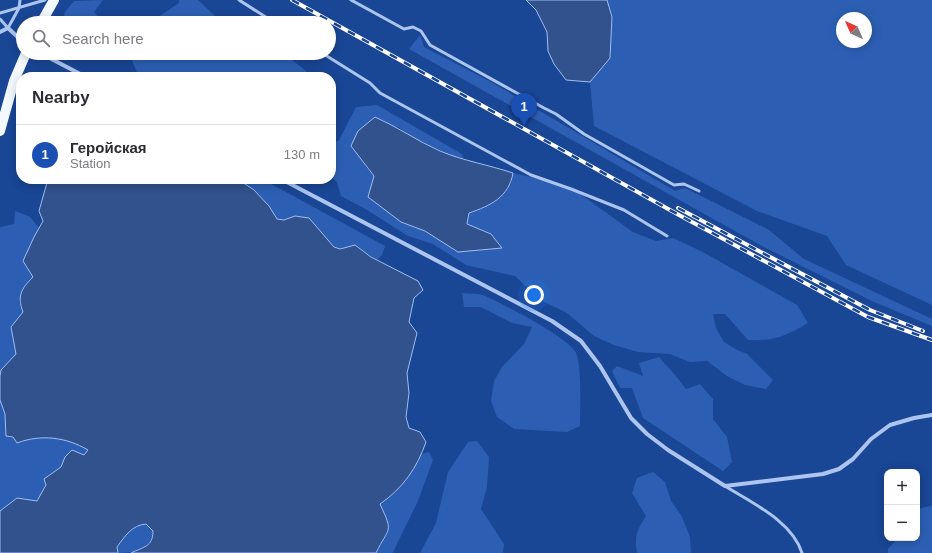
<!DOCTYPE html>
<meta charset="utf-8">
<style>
body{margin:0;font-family:Helvetica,sans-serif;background:#f2f2f3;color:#2b2b33}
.controls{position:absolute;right:12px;bottom:12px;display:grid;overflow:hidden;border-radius:8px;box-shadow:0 2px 10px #0003}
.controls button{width:36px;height:36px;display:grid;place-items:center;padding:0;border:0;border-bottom:1px solid #e1e1e2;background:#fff;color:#2b2b33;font:20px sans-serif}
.compass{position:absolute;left:836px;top:12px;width:36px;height:36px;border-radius:50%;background:#fff;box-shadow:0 2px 10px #0003;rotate:315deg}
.you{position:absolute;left:534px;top:295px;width:14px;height:14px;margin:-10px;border:3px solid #fff;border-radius:50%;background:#1a73e8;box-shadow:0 0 0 6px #1a73e833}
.badge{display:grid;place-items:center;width:26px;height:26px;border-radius:50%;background:#8a7c4c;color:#fff;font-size:13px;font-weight:700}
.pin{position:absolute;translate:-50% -33px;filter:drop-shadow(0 1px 2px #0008)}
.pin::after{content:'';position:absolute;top:21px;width:14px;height:12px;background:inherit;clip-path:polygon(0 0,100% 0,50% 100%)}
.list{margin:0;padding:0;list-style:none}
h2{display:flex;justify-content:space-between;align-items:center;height:52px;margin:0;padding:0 16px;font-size:17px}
h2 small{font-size:13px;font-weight:400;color:#7c7c81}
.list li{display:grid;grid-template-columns:26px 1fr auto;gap:12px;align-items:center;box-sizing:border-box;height:60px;padding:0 16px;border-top:1px solid #e1e1e2}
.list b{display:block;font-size:15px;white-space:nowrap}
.list p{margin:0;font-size:13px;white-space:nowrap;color:#7c7c81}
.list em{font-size:13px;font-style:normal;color:#7c7c81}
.icon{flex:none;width:22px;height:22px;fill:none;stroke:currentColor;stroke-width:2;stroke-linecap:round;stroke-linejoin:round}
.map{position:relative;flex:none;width:932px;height:553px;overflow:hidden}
.search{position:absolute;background:#fff;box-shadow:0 2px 10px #0003;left:16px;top:16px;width:320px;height:44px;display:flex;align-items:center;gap:10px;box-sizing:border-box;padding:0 14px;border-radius:22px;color:#7c7c81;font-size:15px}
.panel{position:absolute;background:#fff;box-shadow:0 2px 10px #0003;left:16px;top:72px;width:320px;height:112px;border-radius:16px}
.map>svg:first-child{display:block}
.green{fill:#2c5fb4;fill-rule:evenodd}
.water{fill:#31528d;stroke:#9ebff3}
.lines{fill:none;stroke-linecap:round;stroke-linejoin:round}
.service{stroke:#abc5f0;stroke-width:3}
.minor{stroke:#abc5f0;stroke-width:4}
.primary{stroke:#f4f8ff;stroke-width:10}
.rail-casing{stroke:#fff;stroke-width:4}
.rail{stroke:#194695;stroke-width:2.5;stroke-dasharray:8;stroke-linecap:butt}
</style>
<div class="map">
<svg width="932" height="553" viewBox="0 0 932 553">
<rect width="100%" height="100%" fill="#194695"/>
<path class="green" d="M 103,0 L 94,12 L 104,23 L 62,23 L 65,12 L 74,1 Z
M 179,0 L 198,0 L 214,15 L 215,23 L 149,23 L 179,3 Z
M 607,0 L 932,0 L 932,305 L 846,265 L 827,236 L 757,211 L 594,126 L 590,82 L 610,58 L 612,17 ZM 842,18 L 866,18 L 866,42 L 842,42 Z
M 420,35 L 424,47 L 493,83 L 675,191 L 685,188 L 769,230 L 804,259 L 932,319 L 932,326 L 874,302 L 760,245 L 409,49 Z
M 131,53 L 248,55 L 251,53 C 282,53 282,51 306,71 L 307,77 L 139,77 L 130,56 Z
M 377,105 L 462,154 L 464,161 L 414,139 L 398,127 L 365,166 L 374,176 L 401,222 L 425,231 L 458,252 L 502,248 L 491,234 L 467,224 L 469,213 L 484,208 L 511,184 L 513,173 L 548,181 L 580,194 L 633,232 L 656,241 L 673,238 L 701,251 L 797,305 L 808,323 C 784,337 775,341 748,340 L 725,314 L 713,314 L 716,328 L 724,342 L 737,350 L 747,354 L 773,380 L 766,389 L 745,385 L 727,376 L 707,361 L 690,362 L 670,354 L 638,352 L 614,345 L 594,336 L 567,313 L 540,300 L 515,276 L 466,265 L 433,244 L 408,236 L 367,210 L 341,196 L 337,182 L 331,177 L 331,145 L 339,140 L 356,107 Z
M 236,179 L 262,179 L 385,246 L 382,255 L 377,260 L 355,245 L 340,249 L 334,247 L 309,218 L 295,216 L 284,220 L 277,219 L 269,206 Z
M 15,211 L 30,217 L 39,228 L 34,237 L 29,272 L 34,277 L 19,302 L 23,312 L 11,327 L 16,354 L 1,370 L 0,376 L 0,227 L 14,224 Z
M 462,293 C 468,294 477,293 483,295 C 501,303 569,337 576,353 C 582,366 580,411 580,426 L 567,432 L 514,429 L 497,417 L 491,401 L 494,381 L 502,367 L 524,344 L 532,327 L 512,323 L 481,307 L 464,307 Z
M 659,357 L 675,375 L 686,389 L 700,384 L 713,399 L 713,419 L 727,437 L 732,462 L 723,471 L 643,418 L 632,388 L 620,388 L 612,371 L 617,366 L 643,376 L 639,363 Z
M 0,400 L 5,414 L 6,436 L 23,441 L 42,437 L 68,440 L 88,449 L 84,455 L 65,457 L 61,467 L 44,479 L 46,485 L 37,501 L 17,498 L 0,511 Z
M 477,441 L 489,457 L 487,487 L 481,509 L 504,544 L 503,553 L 420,553 L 436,523 L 448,472 L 468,442 Z
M 429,452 L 433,460 L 418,501 L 394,550 L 393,553 L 376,553 L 388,532 L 380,504 C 399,491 411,475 422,454 Z
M 653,472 L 665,482 L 671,501 L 681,515 L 690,537 L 691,553 L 637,553 C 634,536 637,530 646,516 L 632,493 L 637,478 Z
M 932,506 L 932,553 L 888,553 L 888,549 L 898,538 L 917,538 L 917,514 L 921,508 Z
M 146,524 L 153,530 C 153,550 134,553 118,553 L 117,547 C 125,536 132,525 146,524 Z"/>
<path class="water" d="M 526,0 L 607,0 L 612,17 L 610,58 L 590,82 L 566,80 L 554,64 L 548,51 L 547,32 L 536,10 Z
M 375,117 C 398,127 417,141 440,151 C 464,161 489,165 513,173 C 509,197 490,206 469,213 L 467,224 L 491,234 L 502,248 L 458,252 L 425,231 L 401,222 L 368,197 L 374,176 L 351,146 L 358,131 Z
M 48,179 L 239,180 L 254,190 L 269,206 L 277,219 L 284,220 L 295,216 L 309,218 L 334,247 L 340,249 L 355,245 L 371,257 L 418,281 L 423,290 L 414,298 L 409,322 L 417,333 L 407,373 L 409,393 L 406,417 L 409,428 L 420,432 L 426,442 C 417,468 403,488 380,504 C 394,534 389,526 376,553 L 131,553 C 143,547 153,547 153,531 L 146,524 C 132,525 125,536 117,547 L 118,553 L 0,553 L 0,511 L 17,498 L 37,501 L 46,485 L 44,479 L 61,467 L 65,457 L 72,450 L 84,455 L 88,450 C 66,437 41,434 17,443 L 13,437 L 6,436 L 5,414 L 0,400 L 0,376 L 1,370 L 16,354 L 11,327 L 23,312 C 17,296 21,289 33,277 L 23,261 L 34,237 L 43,221 L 39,211 Z"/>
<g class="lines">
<path class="service" d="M 239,0 L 275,23
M 351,0 L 404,29 L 413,27 L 421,31 L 430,45 L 544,108 L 556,114 L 584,134 L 674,185 L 684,184 L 699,191
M 0,13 L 45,0
M 0,19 L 8,28 L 19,8 L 20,0
M 322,53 L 370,83 L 380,93 L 531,175 L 571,189 L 624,210 L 667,236
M 725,486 C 752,503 792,521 802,553"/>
<path class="minor" d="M 0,32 L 8,28 L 23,42
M 40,53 L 86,77
M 281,179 L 552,321 L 581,341 L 600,366 L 631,418 L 647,434 L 668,450 L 725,486 L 823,474 L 839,469 L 853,459 L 871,439 L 890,425 L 914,418 L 932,415"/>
<path class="primary" d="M 41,23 L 54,0
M 0,131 L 14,81 L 26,53"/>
<g class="rail-casing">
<path id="rail" d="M 292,0 L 679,215 L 868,317 L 932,340
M 678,208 L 870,310 L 923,331"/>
</g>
<use href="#rail" class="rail"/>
</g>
</svg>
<div class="controls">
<button>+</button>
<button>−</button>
</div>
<svg class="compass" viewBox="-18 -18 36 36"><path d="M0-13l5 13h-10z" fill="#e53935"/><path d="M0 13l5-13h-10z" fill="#7c7c81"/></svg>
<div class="you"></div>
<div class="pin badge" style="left:524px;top:126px;background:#1a4fb4">1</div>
<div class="search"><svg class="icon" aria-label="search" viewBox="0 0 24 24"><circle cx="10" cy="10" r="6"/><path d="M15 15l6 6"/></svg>Search here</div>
<section class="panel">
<h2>Nearby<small></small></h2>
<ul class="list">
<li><span class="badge" style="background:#1a4fb4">1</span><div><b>Геройская</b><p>Station</p></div><em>130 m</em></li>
</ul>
</section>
</div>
